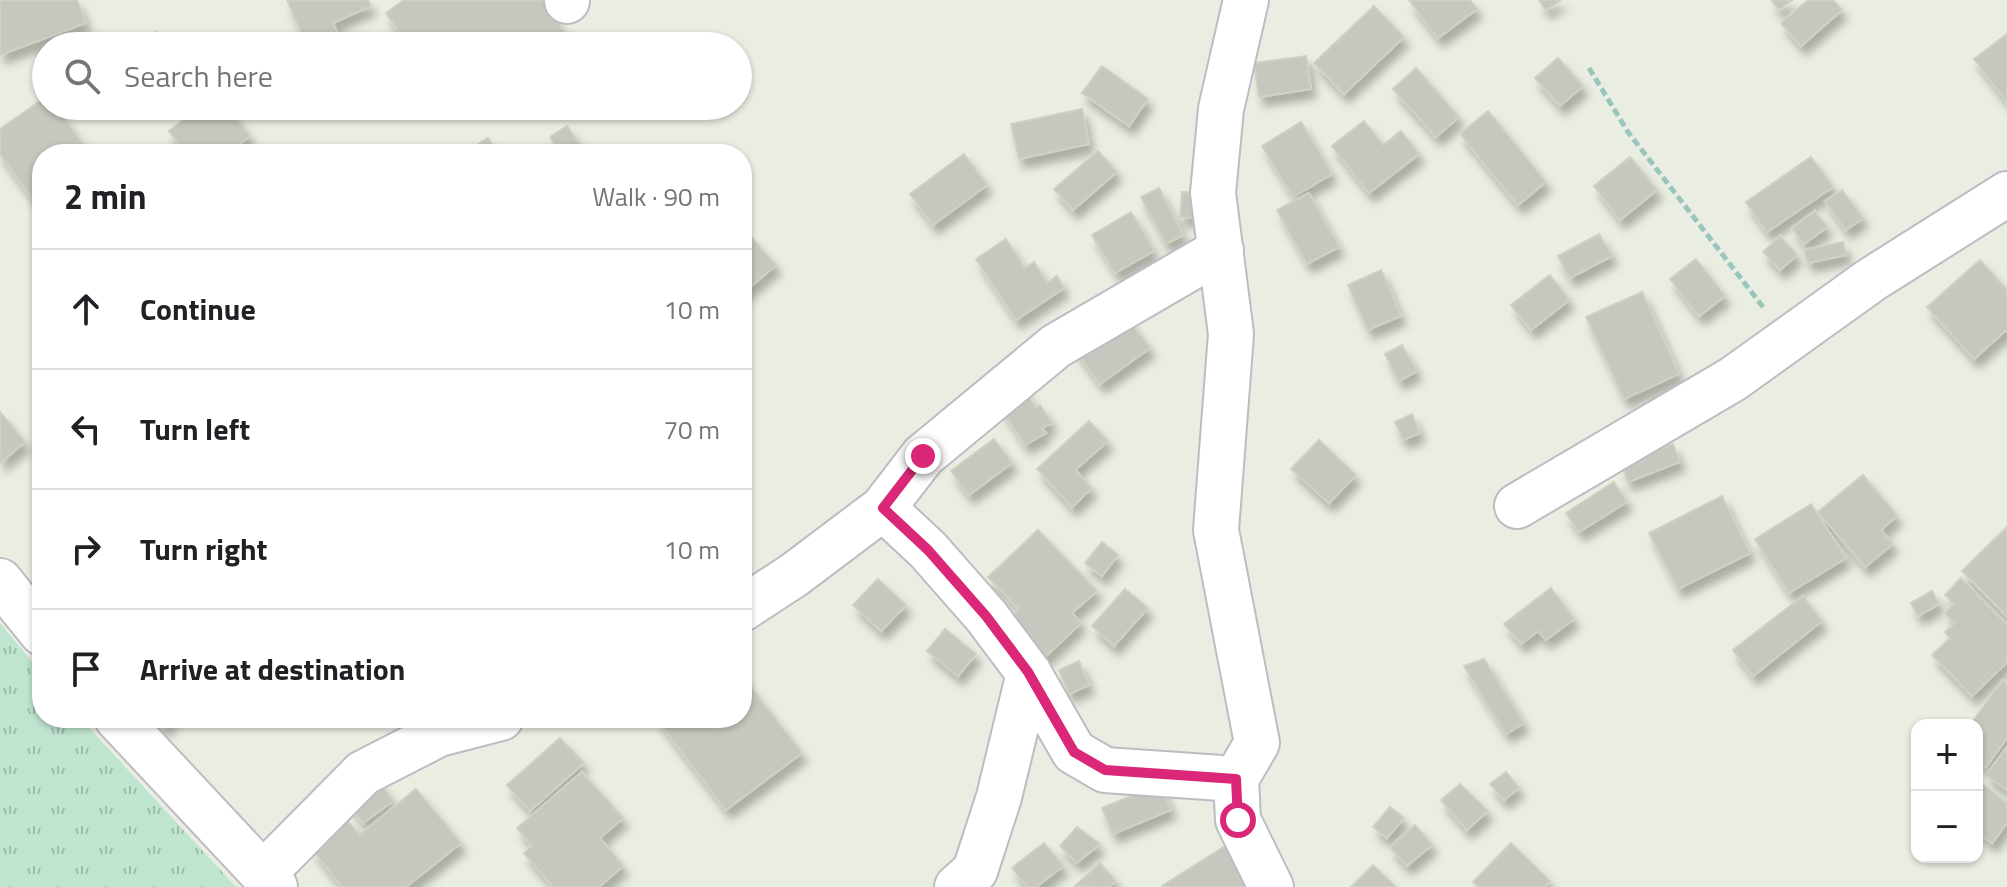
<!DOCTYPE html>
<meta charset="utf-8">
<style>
body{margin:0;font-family:"Titillium Web",sans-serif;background:#f2f2f2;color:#202124}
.controls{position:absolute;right:24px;bottom:24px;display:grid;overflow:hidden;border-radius:16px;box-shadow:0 2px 6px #0004}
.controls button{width:72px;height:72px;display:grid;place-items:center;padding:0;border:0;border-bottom:2px solid #e0e0e0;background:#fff;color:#202124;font:40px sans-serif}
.stop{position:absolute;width:24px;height:24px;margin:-18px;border:6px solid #db2777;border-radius:50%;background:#fff}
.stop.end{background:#db2777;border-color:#fff;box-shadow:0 2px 8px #0008}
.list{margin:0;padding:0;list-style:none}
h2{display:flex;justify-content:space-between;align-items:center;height:104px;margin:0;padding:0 32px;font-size:34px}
h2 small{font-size:26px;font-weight:400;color:#757577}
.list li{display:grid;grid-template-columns:52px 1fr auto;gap:24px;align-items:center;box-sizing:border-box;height:120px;padding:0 32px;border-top:2px solid #e0e0e0}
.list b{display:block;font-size:30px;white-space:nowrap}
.list em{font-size:26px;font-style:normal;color:#757577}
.icon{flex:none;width:44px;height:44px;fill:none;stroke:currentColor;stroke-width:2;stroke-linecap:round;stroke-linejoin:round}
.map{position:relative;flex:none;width:2007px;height:887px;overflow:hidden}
.search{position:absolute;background:#fff;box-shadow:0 2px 6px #0004;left:32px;top:32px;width:720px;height:88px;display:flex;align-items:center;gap:20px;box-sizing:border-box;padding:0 28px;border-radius:44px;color:#757577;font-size:30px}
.panel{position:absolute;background:#fff;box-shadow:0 2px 6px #0004;left:32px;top:144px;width:720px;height:584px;border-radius:32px}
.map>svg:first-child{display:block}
.grass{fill:url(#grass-tufts)}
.building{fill:#c6c7be;stroke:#ced1c0;stroke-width:2;filter:url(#shadow)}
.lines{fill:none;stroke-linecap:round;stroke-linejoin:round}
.minor-casing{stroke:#bcbcc3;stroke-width:48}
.path{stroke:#99c6bc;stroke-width:5;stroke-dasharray:8 4;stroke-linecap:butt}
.minor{stroke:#fff;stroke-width:44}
.route{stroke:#db2777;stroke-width:10}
</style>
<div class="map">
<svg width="2007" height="887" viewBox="0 0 2007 887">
<defs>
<pattern id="grass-tufts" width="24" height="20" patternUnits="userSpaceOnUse" patternTransform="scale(2)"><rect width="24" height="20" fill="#bfe4d0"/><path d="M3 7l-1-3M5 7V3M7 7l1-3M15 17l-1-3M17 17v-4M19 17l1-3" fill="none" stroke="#9ebcac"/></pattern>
<filter id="shadow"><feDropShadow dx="5" dy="9" stdDeviation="4" flood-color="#0004"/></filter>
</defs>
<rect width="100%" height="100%" fill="#eaede2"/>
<path class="grass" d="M 0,623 L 42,674 L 42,718 L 80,718 L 236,887 L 0,887 Z"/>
<path class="building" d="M 0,0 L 77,0 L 86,23 L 0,55 Z
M 287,0 L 368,0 L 371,6 L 333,23 L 338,34 L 307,46 Z
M 404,0 L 542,0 L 570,40 L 562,46 L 436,46 L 433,42 L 427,46 L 410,46 L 386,13 Z
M 1409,0 L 1470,0 L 1477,9 L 1438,38 Z
M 1539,0 L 1561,0 L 1546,10 Z
M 1771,0 L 1792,0 L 1779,10 Z
M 1808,0 L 1833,0 L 1842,10 L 1801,46 L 1781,23 Z
M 1374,6 L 1404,37 L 1344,94 L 1314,63 Z
M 157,32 L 166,45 L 137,46 Z
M 2007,34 L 2007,102 L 1974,59 Z
M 1306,56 L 1311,89 L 1259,97 L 1254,63 Z
M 1558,58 L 1583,86 L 1560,106 L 1535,78 Z
M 1102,66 L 1148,99 L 1129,126 L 1082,93 Z
M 1416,68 L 1459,117 L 1436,137 L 1393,89 Z
M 46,97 L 46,106 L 55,106 L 90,154 L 42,154 L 42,192 L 33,199 L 0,154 L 0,129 Z
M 202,106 L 227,106 L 250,136 L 226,154 L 187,154 L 169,131 Z
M 1082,109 L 1089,144 L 1019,159 L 1011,124 Z
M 1488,111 L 1546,182 L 1518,205 L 1460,134 Z
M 1364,121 L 1383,145 L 1401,131 L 1419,154 L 1369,193 L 1332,146 Z
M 1301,122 L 1332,174 L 1293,197 L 1262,146 Z
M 567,126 L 585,152 L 582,154 L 561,154 L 550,137 Z
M 488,138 L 498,154 L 463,154 Z
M 1098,151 L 1117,172 L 1073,210 L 1054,189 Z
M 964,154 L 987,185 L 933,225 L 910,194 Z
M 1630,157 L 1657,190 L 1620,220 L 1594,186 Z
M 1811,157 L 1833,187 L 1767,232 L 1746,202 Z
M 1159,188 L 1183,235 L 1166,244 L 1141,197 Z
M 1842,190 L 1863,218 L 1846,230 L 1825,201 Z
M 1182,192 L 1196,193 L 1195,218 L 1180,217 Z
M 1309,193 L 1339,247 L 1307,264 L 1277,210 Z
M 1815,211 L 1827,227 L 1804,244 L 1792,228 Z
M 1131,212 L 1154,251 L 1115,273 L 1092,235 Z
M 1599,234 L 1612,256 L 1570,278 L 1558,256 Z
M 1780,236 L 1797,255 L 1780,270 L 1763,252 Z
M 751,237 L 776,265 L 742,294 L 742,245 Z
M 1006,239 L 1025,268 L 1034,262 L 1047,283 L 1057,276 L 1064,288 L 1016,320 L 976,259 Z
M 1843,242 L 1846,255 L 1808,263 L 1804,250 Z
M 1696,259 L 1725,296 L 1699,316 L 1670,279 Z
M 1980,260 L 2007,290 L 2007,332 L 2005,331 L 1974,359 L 1927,307 Z
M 1381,270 L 1401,316 L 1368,330 L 1348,285 Z
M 1550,275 L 1569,300 L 1531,330 L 1511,305 Z
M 1642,292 L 1679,374 L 1624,399 L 1586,317 Z
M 1123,312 L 1150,348 L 1100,384 L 1074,348 Z
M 1402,345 L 1417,371 L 1399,381 L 1385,354 Z
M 1021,385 L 1036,408 L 1040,405 L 1052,423 L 1042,428 L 1046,433 L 1025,445 L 996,400 Z
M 0,412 L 25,442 L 0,463 Z
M 1412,414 L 1420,433 L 1403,440 L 1395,422 Z
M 1089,421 L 1108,441 L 1075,470 L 1092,488 L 1072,507 L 1037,469 Z
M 994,439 L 1012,463 L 969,495 L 951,471 Z
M 1319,440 L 1356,475 L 1329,503 L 1291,469 Z
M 1673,444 L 1680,462 L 1628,482 L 1622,465 Z
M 1863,475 L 1897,516 L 1881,530 L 1893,544 L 1865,567 L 1818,512 Z
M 1614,482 L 1627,502 L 1579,532 L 1566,513 Z
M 1722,496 L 1750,553 L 1678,589 L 1649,533 Z
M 1811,504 L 1846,558 L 1789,593 L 1755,539 Z
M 2007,527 L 2007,616 L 1962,571 Z
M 1038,530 L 1097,591 L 1072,613 L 1081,623 L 1043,659 L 1006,621 L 1019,609 L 988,577 Z
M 1102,542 L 1118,555 L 1102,576 L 1085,563 Z
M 1961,578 L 2007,625 L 2007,662 L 1972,696 L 1932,655 L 1950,638 L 1945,632 L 1954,624 L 1945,613 L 1954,604 L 1945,595 Z
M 878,579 L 906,605 L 881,631 L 853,605 Z
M 1551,588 L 1574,619 L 1546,640 L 1538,631 L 1521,644 L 1504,624 Z
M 1125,589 L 1148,608 L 1114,646 L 1092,626 Z
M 1932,591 L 1939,604 L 1918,616 L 1911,603 Z
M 1803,596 L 1822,621 L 1753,676 L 1733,650 Z
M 945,629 L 976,654 L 958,676 L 927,651 Z
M 1484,659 L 1524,723 L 1506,734 L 1464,666 Z
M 1079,661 L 1089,685 L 1069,694 L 1059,670 Z
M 742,676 L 802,753 L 726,810 L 656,718 L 742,718 Z
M 2003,680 L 2007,683 L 2007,738 L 1986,767 L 1977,760 L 1977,725 L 1970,725 Z
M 153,718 L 173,718 L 164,728 Z
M 560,738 L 584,763 L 530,811 L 507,785 Z
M 2007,747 L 2007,790 L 1986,775 Z
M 582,772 L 623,818 L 600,838 L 623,866 L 599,887 L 553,887 L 524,853 L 532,846 L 517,828 Z
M 1506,772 L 1519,788 L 1504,800 L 1490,784 Z
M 376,778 L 393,801 L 363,823 L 346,800 Z
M 1977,780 L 2007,803 L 2007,823 L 1992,843 L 1977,832 Z
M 1160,784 L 1171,810 L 1113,834 L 1102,808 Z
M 1460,784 L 1488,811 L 1467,830 L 1441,800 Z
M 416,789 L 461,843 L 406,887 L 342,887 L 313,850 L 348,821 L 359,835 Z
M 1390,807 L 1404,818 L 1387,838 L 1373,827 Z
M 1415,825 L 1432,845 L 1407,866 L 1390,847 Z
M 1077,827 L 1100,844 L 1077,863 L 1060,846 Z
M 1044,843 L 1063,866 L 1036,887 L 1027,887 L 1012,868 Z
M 1230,843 L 1257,887 L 1163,887 L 1162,886 Z
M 1511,843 L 1550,881 L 1544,887 L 1478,887 L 1473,882 Z
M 1100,863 L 1116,881 L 1109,887 L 1075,886 Z
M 1373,865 L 1396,887 L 1351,887 Z"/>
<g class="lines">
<g class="minor-casing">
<path id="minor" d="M 567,0 L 567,1
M 1246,0 L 1221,109 L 1213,193 L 1231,334 L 1216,530 L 1257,743 L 1236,779 L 1238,820 L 1271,887
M 1517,506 L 1733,379 L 1871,280 L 2007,194
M 883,508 L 928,550 L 986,616 L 1028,672 L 1074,752 L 1105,770 L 1236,779
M 0,581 L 42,633
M 742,609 L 794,575 L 883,508 L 923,456 L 1056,346 L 1221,250
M 117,718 L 275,887
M 264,873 L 363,773 L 439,734 L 501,718
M 957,887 L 975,871 L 999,797 L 1029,673"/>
</g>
<path class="path" d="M 1589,68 L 1628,132 L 1763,307"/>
<use href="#minor" class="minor"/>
</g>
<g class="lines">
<path class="route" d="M 923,456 L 883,508 L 928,550 L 986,616 L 1028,672 L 1074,752 L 1105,770 L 1236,779 L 1238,820"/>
</g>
</svg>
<div class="controls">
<button>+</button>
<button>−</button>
</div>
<div class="stop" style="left:1238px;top:820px"></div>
<div class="stop end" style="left:923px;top:456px"></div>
<div class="search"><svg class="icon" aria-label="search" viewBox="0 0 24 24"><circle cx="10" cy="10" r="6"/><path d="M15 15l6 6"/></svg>Search here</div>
<section class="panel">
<h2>2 min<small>Walk · 90 m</small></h2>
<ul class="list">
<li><svg class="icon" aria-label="ahead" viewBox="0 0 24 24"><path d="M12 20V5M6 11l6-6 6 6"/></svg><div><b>Continue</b></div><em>10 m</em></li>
<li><svg class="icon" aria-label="left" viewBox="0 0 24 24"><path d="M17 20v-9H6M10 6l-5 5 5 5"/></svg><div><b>Turn left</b></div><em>70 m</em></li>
<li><svg class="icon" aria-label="right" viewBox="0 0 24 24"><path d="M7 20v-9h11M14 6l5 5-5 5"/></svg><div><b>Turn right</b></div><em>10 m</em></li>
<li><svg class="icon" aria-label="arrive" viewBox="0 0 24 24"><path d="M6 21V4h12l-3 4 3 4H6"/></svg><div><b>Arrive at destination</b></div></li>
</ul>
</section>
</div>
